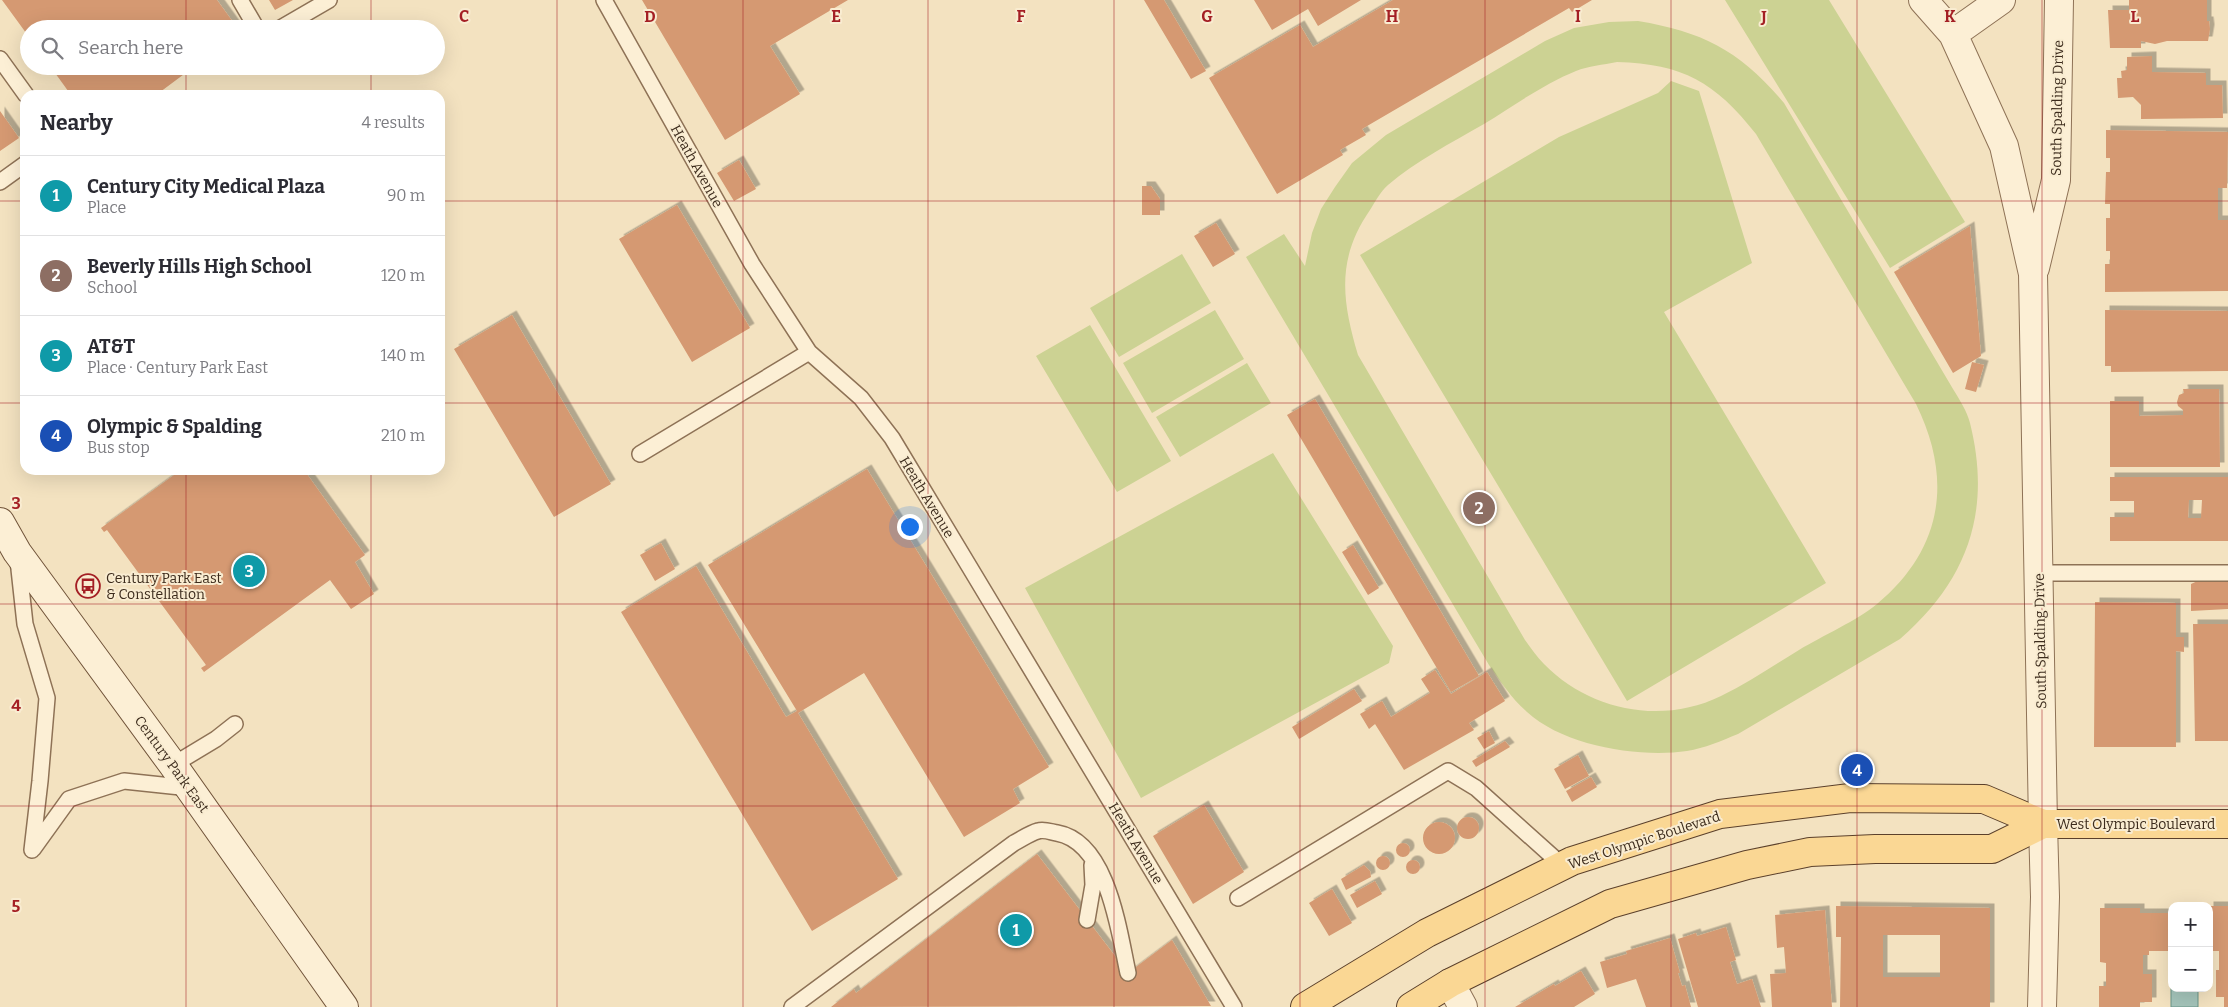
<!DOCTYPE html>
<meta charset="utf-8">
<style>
body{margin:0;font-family:Bitter,serif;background:#f7f7f7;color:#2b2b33}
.controls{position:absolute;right:15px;bottom:15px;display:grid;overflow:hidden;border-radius:10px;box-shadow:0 5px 20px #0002}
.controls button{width:45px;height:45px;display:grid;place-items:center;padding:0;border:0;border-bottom:1px solid #e1e1e2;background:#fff;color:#2b2b33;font:25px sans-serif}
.you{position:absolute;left:909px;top:526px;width:18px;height:18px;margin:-12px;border:4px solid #fff;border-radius:50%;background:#1a73e8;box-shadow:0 0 0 8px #1a73e833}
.badge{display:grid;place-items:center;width:32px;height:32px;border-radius:50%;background:#0f766e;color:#fff;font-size:16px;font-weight:700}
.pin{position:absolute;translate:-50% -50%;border:2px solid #fff;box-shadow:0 1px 5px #0006}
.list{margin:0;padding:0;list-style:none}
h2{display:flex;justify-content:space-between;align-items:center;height:65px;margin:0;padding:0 20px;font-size:21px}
h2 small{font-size:16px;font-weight:400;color:#7c7c81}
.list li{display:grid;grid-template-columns:32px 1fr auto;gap:15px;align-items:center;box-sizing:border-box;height:80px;padding:0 20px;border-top:1px solid #e1e1e2}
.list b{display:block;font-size:19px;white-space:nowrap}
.list p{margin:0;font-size:16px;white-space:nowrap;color:#7c7c81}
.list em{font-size:16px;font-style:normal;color:#7c7c81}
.icon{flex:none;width:28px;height:28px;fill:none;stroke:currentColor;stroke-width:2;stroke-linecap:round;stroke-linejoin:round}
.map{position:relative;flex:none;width:2228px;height:1007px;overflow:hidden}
.search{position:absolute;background:#fff;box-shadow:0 5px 20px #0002;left:20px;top:20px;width:425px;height:55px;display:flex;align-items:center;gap:12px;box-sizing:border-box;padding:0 18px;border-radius:28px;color:#7c7c81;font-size:19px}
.panel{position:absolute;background:#fff;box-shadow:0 5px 20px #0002;left:20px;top:90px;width:425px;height:385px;border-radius:15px}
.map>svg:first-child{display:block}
.green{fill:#ccd293;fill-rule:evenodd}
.water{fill:#a4c4ba;stroke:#699488}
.building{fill:#d59972;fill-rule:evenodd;filter:url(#shadow)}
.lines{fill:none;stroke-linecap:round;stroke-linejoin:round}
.service-casing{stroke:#8e7256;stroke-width:18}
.minor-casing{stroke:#8e7256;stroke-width:30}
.tertiary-casing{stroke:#8e7256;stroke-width:30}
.secondary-casing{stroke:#705339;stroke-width:30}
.primary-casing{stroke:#5b402b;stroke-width:30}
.service{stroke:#fcefd5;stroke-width:15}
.minor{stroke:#fcefd5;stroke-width:28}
.tertiary{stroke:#fcefd5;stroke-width:28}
.secondary{stroke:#fcefd5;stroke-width:28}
.primary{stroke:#fad794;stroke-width:28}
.grid{fill:none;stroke:#a41f24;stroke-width:1;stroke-opacity:0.55}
.labels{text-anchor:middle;stroke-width:4;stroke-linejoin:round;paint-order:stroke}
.street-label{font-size:14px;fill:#3c2b1c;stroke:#f9ecd1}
.poi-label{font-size:14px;fill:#3c2b1c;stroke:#f9ecd1;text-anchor:start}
.grid-label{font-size:16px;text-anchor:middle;font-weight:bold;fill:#a41f24;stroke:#f9ecd1;stroke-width:4;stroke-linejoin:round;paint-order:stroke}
</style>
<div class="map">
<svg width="2228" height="1007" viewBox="0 0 2228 1007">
<defs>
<filter id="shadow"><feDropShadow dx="4.5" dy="-4.5" stdDeviation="0" flood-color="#0004"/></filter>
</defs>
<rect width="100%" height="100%" fill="#f3e2c0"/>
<path class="green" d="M 1725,0 L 1829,0 L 1965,222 L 1890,268 Z
M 1638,21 C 1704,32 1740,51 1784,103 L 1953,389 C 1959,399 1967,411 1970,423 C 1992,511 1968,580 1900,639 L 1738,734 C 1721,741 1705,748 1687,751 C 1639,758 1564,746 1527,712 C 1512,699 1500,681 1489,665 L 1246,257 L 1284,234 L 1305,266 L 1312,233 L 1321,209 L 1335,187 L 1352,163 L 1386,135 L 1545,41 L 1574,28 L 1609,22 ZM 1617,62 C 1683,64 1715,82 1756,134 L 1916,404 C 1953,479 1943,549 1877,604 C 1858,620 1822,636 1799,650 C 1774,665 1748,683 1721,696 C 1662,725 1590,711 1544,664 C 1537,657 1531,648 1525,640 L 1358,355 C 1342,301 1336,259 1370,210 C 1375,202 1380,192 1388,185 C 1416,161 1451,143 1484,124 C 1513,106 1544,84 1576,71 C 1588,66 1603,65 1617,62 Z
M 1671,81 L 1699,91 L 1752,263 L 1664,312 L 1826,583 L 1627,701 L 1360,255 L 1559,137 L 1658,93 Z
M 1182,254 L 1211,303 L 1119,357 L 1090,308 Z
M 1215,310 L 1244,359 L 1152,413 L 1123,363 Z
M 1090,325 L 1171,461 L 1117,492 L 1036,356 Z
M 1247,363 L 1271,403 L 1180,457 L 1156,417 Z
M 1273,453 L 1393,646 L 1389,663 L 1141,798 L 1025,588 Z"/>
<path class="water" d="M 2171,958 L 2172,988 L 2198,988 L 2198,1007 L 2171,1007 Z"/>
<path class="building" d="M 2,0 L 217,0 L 238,29 L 29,29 L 29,37 Z
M 269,0 L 293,0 L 275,10 Z
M 642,0 L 848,0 L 770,46 L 800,94 L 725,140 Z
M 1144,0 L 1164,0 L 1206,71 L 1191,79 Z
M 1254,0 L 1361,0 L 1318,26 L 1308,9 L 1272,30 Z
M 1393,0 L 1592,0 L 1572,12 L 1569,8 L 1362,129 L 1366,135 L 1340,150 L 1343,155 L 1277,194 L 1209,78 L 1300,25 L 1313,47 Z
M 2129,0 L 2207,0 L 2207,21 L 2209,21 L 2210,29 L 2208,41 L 2167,41 L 2155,44 L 2141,41 L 2141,48 L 2110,48 L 2108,10 L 2129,10 Z
M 2152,56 L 2152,72 L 2206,73 L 2206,85 L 2222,85 L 2223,118 L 2141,119 L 2141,105 L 2133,97 L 2118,98 L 2117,78 L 2122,78 L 2121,71 L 2127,70 L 2127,57 Z
M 50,66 L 195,66 L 156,95 L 71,95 Z
M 0,111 L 19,138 L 0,151 Z
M 2106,130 L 2228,132 L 2227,188 L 2218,188 L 2218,220 L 2228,220 L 2228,291 L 2105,292 L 2105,264 L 2110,264 L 2110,251 L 2106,251 L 2106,218 L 2110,218 L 2110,204 L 2105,204 L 2106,172 L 2110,172 L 2110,158 L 2106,158 Z
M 739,160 L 756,189 L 734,201 L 717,173 Z
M 1142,186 L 1151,186 L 1160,199 L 1160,215 L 1142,215 Z
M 677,205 L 750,328 L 692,362 L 619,239 Z
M 1216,223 L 1235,254 L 1213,267 L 1194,236 Z
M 1970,226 L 1981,356 L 1953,373 L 1894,272 Z
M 2105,310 L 2228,311 L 2228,371 L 2111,372 L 2111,366 L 2105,366 Z
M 512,315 L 611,484 L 554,517 L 454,349 Z
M 1972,362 L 1984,365 L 1976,392 L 1965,389 Z
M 2183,389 L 2219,389 L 2220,467 L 2110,467 L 2110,401 L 2139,401 L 2139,416 L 2183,415 L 2183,410 L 2178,406 L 2177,402 L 2179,395 L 2184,393 Z
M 1315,399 L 1479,676 L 1451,692 L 1287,415 Z
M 867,469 L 1049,767 L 1013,789 L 1020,803 L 964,837 L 864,673 L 798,713 L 898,879 L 812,931 L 621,612 L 696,566 L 786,717 L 797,711 L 708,565 Z
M 181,470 L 304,470 L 365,555 L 355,562 L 374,594 L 351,609 L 330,580 L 204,672 L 201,668 L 206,665 L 107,530 L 104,532 L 101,528 Z
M 2110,477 L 2228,477 L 2228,541 L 2110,541 L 2110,517 L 2134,517 L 2134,501 L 2110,501 ZM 2189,500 L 2202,500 L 2201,518 L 2188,518 Z
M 661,543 L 675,569 L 655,581 L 640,555 Z
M 1353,545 L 1379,588 L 1368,595 L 1342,552 Z
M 2228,578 L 2228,609 L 2191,611 L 2191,584 L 2202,579 Z
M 2095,602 L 2176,603 L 2176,637 L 2184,637 L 2184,652 L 2176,651 L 2176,747 L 2094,747 Z
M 2193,624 L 2228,624 L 2228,741 L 2195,741 Z
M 1435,670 L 1451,694 L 1487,672 L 1505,701 L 1469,723 L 1474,730 L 1404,770 L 1375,724 L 1369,729 L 1360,714 L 1382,701 L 1391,717 L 1430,693 L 1421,679 Z
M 1354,689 L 1362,701 L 1299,739 L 1292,727 Z
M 1489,731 L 1495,743 L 1484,749 L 1477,738 Z
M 1505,741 L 1510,747 L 1476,767 L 1472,761 Z
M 1578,755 L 1589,776 L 1565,789 L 1554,769 Z
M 1591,777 L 1597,787 L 1572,802 L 1566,791 Z
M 1204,805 L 1244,872 L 1193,904 L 1153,836 Z
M1457 828a11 11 0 1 1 22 0a11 11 0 1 1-22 0Z
M1423 838a16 16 0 1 1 32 0a16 16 0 1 1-32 0Z
M1396 850a7 7 0 1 1 14 0a7 7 0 1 1-14 0Z
M 1037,854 L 1128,973 L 1172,940 L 1211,1006 L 831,1007 L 854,989 L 856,993 Z
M1376 863a7 7 0 1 1 14 0a7 7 0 1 1-14 0Z
M1406 867a7 7 0 1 1 14 0a7 7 0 1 1-14 0Z
M 1364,865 L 1370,871 L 1371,877 L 1346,890 L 1341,879 Z
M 1375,881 L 1382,894 L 1357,908 L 1350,895 Z
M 1332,889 L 1352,923 L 1329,936 L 1309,903 Z
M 1836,906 L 1990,908 L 1990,1007 L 1840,1007 L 1841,937 L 1836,937 ZM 1883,935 L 1940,935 L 1940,977 L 1883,977 Z
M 2209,906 L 2228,906 L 2228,1007 L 2224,1007 L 2224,997 L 2216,997 L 2216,970 L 2219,970 L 2219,951 L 2209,951 Z
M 2100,908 L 2140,908 L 2140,913 L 2172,913 L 2172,951 L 2149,951 L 2149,955 L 2143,955 L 2143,974 L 2152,974 L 2152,1002 L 2140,1002 L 2140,1007 L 2099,1007 L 2099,986 L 2106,986 L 2106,963 L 2100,962 Z
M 1825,910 L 1832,1007 L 1772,1007 L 1770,974 L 1786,973 L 1784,947 L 1777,948 L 1775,915 Z
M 1726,927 L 1736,960 L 1730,962 L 1737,984 L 1752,979 L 1761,1007 L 1698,1007 L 1678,939 L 1696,933 L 1697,936 Z
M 1670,938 L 1680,973 L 1678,973 L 1682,986 L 1685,985 L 1691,1007 L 1646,1007 L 1636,979 L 1607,988 L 1600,962 L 1627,954 L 1626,951 Z
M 1581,971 L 1595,994 L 1574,1007 L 1515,1007 L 1554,984 L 1555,986 Z"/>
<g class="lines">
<g class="service-casing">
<path id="service" d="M 240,0 L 257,29
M 604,0 L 752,264 L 809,352 L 861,398 L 892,438 L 1234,1007
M 279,29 L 329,0
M 0,59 L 26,95
M 0,182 L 25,164
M 640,454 L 809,352
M 18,560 L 25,624 L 47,698 L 40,781 L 32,850
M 2039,573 L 2228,573
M 173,765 L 216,739 L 235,724
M 33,849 L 69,799 L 124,781 L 190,788
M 1238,898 L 1448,771 L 1476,788 L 1563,866
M 1087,920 L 1093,885 L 1092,865
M 792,1007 L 1014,843 C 1022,839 1030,833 1038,831 C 1044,829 1051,832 1057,833 C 1108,842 1119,932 1128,973"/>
</g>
<g class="minor-casing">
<path id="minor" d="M 1450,983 L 1463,1007
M 2042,1007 L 2045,897 L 2043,824"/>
</g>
<g class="tertiary-casing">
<path id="tertiary" d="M 1923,0 L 1953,34
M 2001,0 L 1953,34 L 2004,146 L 2033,274 L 2043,824
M 2035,268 L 2056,180 L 2059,0"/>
</g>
<g class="secondary-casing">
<path id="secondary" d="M 0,522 L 17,552 L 173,765 L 344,1007"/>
</g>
<g class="primary-casing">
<path id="primary" d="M 1305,1007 L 1427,933 L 1572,861 L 1720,814 L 1850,798 L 1984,799 L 2043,824 L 2228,824
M 1411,1007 L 1450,983 L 1610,904 L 1747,865 L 1810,852 L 1875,849 L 1992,849 L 2043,824"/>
</g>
<use href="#service" class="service"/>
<use href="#minor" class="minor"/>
<use href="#tertiary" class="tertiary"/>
<use href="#secondary" class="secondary"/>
<use href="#primary" class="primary"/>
</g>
<path class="grid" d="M 186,0 L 186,29M 371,0 L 371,29M 557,0 L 557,1007M 743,0 L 743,1007M 928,0 L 928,1007M 1114,0 L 1114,1007M 1300,0 L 1300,1007M 1485,0 L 1485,1007M 1671,0 L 1671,1007M 1857,0 L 1857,1007M 2042,0 L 2042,1007M 186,66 L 186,95M 371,66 L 371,95M 0,201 L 25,201M 440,201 L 2228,201M 0,403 L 25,403M 440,403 L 2228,403M 186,470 L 186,1007M 371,470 L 371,1007M 0,604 L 2228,604M 0,806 L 2228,806"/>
<defs>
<g id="bus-ring" transform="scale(1.25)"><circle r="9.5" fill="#f9ecd1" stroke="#a41f24" stroke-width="1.5"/><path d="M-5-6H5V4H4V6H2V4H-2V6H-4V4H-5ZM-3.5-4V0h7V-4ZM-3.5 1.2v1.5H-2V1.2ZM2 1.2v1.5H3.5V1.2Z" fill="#a41f24"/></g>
</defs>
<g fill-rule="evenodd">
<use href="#bus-ring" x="88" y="586"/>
</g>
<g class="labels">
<g class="street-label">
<text transform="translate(2057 108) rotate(-89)" y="5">South Spalding Drive</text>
<text transform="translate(697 166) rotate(61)" y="5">Heath Avenue</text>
<text transform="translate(927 497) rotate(59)" y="5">Heath Avenue</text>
<text transform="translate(2040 641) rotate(-91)" y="5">South Spalding Drive</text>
<text transform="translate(172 764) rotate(54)" y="5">Century Park East</text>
<text x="2136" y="829">West Olympic Boulevard</text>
<text transform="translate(1644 840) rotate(-18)" y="5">West Olympic Boulevard</text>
<text transform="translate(1136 843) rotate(59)" y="5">Heath Avenue</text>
</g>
<g class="poi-label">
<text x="106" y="583">Century Park East<tspan x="106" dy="16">&amp; Constellation</tspan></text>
</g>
</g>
<g class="grid-label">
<text x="464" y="22">C</text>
<text x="650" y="22">D</text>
<text x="836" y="22">E</text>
<text x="1021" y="22">F</text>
<text x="1207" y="22">G</text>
<text x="1392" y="22">H</text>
<text x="1578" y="22">I</text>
<text x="1764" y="22">J</text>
<text x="1950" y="22">K</text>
<text x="2135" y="22">L</text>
<text x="16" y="509">3</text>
<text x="16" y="711">4</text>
<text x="16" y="912">5</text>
</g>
</svg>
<div class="controls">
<button>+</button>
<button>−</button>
</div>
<div class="you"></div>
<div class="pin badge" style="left:1016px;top:930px;background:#0f9aa8">1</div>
<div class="pin badge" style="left:1479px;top:508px;background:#8d6e63">2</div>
<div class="pin badge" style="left:249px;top:571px;background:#0f9aa8">3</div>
<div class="pin badge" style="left:1857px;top:770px;background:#1a4fb4">4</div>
<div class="search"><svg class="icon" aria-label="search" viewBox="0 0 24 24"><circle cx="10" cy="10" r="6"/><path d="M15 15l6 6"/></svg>Search here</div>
<section class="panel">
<h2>Nearby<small>4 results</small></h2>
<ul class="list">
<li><span class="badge" style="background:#0f9aa8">1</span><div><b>Century City Medical Plaza</b><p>Place</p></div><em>90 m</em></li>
<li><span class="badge" style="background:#8d6e63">2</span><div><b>Beverly Hills High School</b><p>School</p></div><em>120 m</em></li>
<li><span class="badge" style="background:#0f9aa8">3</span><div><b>AT&amp;T</b><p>Place · Century Park East</p></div><em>140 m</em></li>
<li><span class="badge" style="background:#1a4fb4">4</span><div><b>Olympic &amp; Spalding</b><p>Bus stop</p></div><em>210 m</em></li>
</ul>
</section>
</div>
